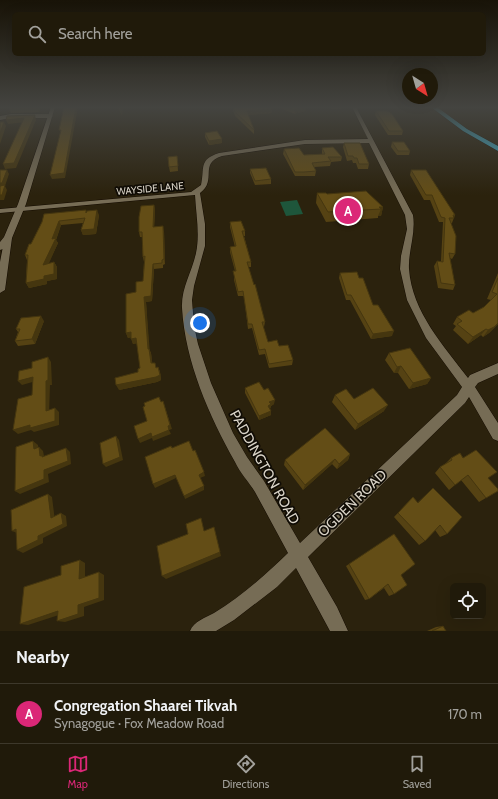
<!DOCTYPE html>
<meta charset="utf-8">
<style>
body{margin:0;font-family:Cabin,sans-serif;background:#282313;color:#f1f3f6}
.controls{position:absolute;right:12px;bottom:12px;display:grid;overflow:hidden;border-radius:6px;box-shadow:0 4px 16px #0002}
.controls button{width:36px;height:36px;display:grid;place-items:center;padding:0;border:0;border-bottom:1px solid #3d382b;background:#201a0a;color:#f1f3f6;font:20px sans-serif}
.compass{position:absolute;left:402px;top:68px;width:36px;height:36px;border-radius:50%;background:#201a0a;box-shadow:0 4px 16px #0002;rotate:143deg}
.you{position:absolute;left:200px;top:323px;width:14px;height:14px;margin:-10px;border:3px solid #fff;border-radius:50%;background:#1a73e8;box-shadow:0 0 0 6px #1a73e833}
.badge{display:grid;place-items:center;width:26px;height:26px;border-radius:50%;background:#db2777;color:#fff;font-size:13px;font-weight:700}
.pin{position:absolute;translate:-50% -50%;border:2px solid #fff;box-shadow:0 1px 4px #0006}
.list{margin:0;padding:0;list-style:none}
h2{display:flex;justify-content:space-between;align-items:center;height:52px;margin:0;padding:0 16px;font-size:17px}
h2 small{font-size:13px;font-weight:400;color:#a2a19c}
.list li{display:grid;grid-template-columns:26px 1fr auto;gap:12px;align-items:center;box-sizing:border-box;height:60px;padding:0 16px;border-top:1px solid #3d382b}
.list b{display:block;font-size:15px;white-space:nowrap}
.list p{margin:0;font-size:13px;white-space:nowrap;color:#a2a19c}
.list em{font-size:13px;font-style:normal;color:#a2a19c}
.icon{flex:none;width:22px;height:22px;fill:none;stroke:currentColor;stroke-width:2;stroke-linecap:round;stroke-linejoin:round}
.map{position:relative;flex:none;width:498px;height:631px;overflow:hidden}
.search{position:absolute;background:#201a0a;box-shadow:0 4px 16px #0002;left:12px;right:12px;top:12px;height:44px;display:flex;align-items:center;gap:10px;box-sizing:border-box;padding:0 14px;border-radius:6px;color:#a2a19c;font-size:15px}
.sheet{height:112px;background:#201a0a}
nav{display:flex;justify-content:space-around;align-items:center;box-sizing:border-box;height:56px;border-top:1px solid #3d382b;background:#201a0a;font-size:11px;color:#a2a19c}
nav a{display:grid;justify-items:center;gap:2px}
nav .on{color:#db2777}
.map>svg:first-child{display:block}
.green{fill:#1e563b}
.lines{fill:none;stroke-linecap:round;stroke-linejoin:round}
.minor-casing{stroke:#140b00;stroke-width:1}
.tertiary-casing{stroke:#140b00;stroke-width:1}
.trunk-casing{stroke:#140b00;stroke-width:1}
.minor{fill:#766c55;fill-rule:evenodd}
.tertiary{fill:#766c55;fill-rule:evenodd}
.trunk{fill:#42b2ce;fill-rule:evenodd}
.rail{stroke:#aaa395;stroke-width:1.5;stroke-dasharray:1 2;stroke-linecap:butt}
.wall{fill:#554213}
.shaded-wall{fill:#45360f}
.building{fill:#634d16;stroke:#45360f}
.labels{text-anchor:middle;stroke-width:3.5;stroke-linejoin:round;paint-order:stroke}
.far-street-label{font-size:10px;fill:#d9d3c7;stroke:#100c05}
.near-street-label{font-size:14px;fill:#d9d3c7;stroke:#100c05}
</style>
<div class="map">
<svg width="498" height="631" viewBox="0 0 498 631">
<rect width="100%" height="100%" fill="#2b220d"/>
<path class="green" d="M 297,200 L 303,214 L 286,216 L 280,202 Z"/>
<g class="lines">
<g class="minor-casing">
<path id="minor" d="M 143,107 L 251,107 L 249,108 L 145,108 Z
M 352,107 L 356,107 L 413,215 C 416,234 408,251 409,269 C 412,312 444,346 468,378 L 470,375 L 498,363 L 498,374 L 478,383 L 475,387 L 498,423 L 498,441 L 493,439 L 469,397 L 465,403 L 308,557 L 337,607 L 348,631 L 330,631 L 296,568 L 277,587 L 234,620 L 216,631 L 190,631 C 194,621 205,618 214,613 C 241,597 265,575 288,553 C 277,533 266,512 255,492 C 249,482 240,473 235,462 C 209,416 185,361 182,308 C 181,288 192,272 196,253 C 200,234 196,214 195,195 L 0,213 L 0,209 L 191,192 L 201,185 C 205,168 198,160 219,153 L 305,140 L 368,139 ZM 369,143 L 405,215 L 407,229 L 401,256 L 400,269 L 407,300 L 426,338 L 462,387 L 457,395 L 300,543 L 264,481 L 247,457 L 233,433 L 211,383 L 198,344 L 194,326 L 192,300 L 194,286 L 205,246 L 205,224 L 200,193 C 218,180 198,164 222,156 L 305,144 Z
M 11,114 L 50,114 L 53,116 L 50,118 L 11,118 L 0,120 L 0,116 Z
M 5,236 L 8,236 L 12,238 L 5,290 L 0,293 L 0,262 Z"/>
</g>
<g class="tertiary-casing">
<path id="tertiary" d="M 51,107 L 55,107 L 26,204 L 12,238 L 3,249 L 0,250 L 0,242 L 4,237 L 18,204 Z"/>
</g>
<g class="trunk-casing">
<path id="trunk" d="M 431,107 L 437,107 L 467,129 L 498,146 L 498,151 L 463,131 Z"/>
</g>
<use href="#minor" class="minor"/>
<use href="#tertiary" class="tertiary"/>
<use href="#trunk" class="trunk"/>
<path class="rail" d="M 496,107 L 498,107"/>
</g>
<path class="wall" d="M 233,107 L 272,107 L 272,113 L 248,115 L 254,130 L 254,134 L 235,116 L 233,110 Z
M 283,107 L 306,107 L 305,111 L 298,113 L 298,111 L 295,114 L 282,109 Z
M 329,107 L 341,107 L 341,109 L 331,109 Z
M 9,109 L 40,109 L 39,112 L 11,113 Z
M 376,111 L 403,131 L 402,135 L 388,135 L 375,115 Z
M 205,133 L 222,143 L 209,145 L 205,137 Z
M 392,142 L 410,151 L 409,155 L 397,155 L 391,147 Z
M 344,143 L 369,164 L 368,169 L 358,169 L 356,163 L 353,163 L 352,160 L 347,161 L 343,147 Z
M 322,148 L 342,157 L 341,161 L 331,162 L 330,166 L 314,167 L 316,171 L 315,176 L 295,176 L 283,154 L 284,149 L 304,155 L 322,154 Z
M 177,156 L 178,171 L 170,172 L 169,167 Z
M 250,169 L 271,179 L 271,184 L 255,185 L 250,173 Z
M 411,170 L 455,215 L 452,223 L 451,223 L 455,254 L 452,259 L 450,258 L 455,285 L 453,290 L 438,288 L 434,266 L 437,261 L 441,261 L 443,222 L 439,222 L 430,200 L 424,200 L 410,175 Z
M 317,193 L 327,194 L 383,207 L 381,216 L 378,216 L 378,218 L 326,222 L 316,203 Z
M 154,205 L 155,210 L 154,227 L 164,231 L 165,264 L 163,265 L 163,268 L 154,269 L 152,301 L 146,302 L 149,349 L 151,353 L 152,363 L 157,368 L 158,367 L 160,372 L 161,380 L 157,382 L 119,390 L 138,372 L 140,368 L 137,343 L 133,344 L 131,337 L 128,338 L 126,333 L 136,292 L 143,281 L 144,262 L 143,257 L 142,237 L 140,237 L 139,232 Z
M 87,212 L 99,215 L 96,234 L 83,235 L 81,230 L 83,223 L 61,225 L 56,240 L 58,243 L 48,264 L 54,262 L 57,267 L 57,279 L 47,281 L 47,284 L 29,288 L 26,283 L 27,260 L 25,255 L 31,244 L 42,222 Z
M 230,222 L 245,231 L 245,236 L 244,236 L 251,262 L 251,267 L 248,267 L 265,322 L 264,327 L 263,327 L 268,342 L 279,346 L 293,360 L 292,365 L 269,368 L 265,354 L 259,355 L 252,328 L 248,329 L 244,296 L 238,296 L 234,280 L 234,275 L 235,271 L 230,252 L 230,247 L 235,247 L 230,227 Z
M 340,273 L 359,278 L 373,305 L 392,336 L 371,339 L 350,300 L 346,300 L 339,278 Z
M 498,273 L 498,324 L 489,333 L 483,337 L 481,335 L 468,344 L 453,330 L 456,326 L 453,324 L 457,317 L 473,313 L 484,307 L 491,300 L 487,299 Z
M 44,321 L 35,344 L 18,346 L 15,341 L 18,332 L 16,329 Z
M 389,353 L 431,378 L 427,384 L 409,389 L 398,373 L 394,373 L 385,360 Z
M 245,388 L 264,390 L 274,404 L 271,406 L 270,409 L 271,411 L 271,415 L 259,420 L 245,393 Z
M 335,395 L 354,399 L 384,411 L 355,430 L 332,402 Z
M 350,454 L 348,460 L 337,469 L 332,464 L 303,490 L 284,465 L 285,460 Z
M 451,458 L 463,458 L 489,478 L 491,495 L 479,502 L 461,480 L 449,490 L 435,473 L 440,467 L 445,464 Z
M 433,488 L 447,534 L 440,537 L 435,530 L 425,541 L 419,545 L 394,517 L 413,497 L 417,503 Z
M 349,564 L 401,575 L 394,594 L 389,596 L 384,588 L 369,599 L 365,600 L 346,566 Z
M 443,626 L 446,631 L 427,631 L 436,627 Z"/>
<path class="shaded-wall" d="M 38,107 L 40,107 L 40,109 L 39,112 L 37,109 Z
M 76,107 L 78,107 L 65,178 L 52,179 L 50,175 Z
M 121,107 L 123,107 L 122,117 L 121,113 Z
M 298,107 L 298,111 L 295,114 L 295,110 Z
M 306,107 L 305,111 L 298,113 L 299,109 Z
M 272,109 L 272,113 L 247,115 L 247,111 Z
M 35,115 L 36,120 L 16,168 L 5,169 L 3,164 Z
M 24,118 L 25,122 L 8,124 L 6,120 Z
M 4,122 L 6,126 L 0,144 L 0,133 Z
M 222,139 L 222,143 L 209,145 L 209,141 Z
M 7,170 L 9,174 L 5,186 L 7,190 L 4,200 L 0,200 L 0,183 Z
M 154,205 L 155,210 L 154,232 L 153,227 Z
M 379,207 L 383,207 L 381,216 L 378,216 L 381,209 Z
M 97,210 L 99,215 L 96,234 L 83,235 L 81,230 Z
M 59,221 L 61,225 L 56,240 L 58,243 L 46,270 L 43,265 Z
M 163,226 L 164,231 L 165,264 L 164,259 Z
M 54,262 L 57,267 L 57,279 L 47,281 L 47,284 L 29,288 L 26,283 L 44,276 Z
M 153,264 L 154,269 L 152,301 L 146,302 L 150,354 L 148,349 L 144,297 Z
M 41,316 L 44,321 L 35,344 L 32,339 Z
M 498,323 L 498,324 L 489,333 L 483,337 L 488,330 Z
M 486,329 L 481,335 L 468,344 L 473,337 Z
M 394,331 L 392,336 L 371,339 L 373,334 Z
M 131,332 L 133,337 L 128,338 L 126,333 Z
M 136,338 L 138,343 L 133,344 L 131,339 Z
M 149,349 L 151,353 L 153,368 L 151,363 Z
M 48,357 L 51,362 L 52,385 L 50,385 L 49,415 L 46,411 L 46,381 Z
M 401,366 L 398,373 L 394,373 L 397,367 Z
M 158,367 L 160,372 L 161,380 L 157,382 L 119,390 L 116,385 Z
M 33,377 L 36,381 L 22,385 L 18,381 Z
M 431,378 L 427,384 L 409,389 L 413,383 Z
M 275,400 L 274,404 L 271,406 L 270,409 L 268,410 L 269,402 Z
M 163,401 L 172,429 L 169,430 L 168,426 Z
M 388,405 L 384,411 L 355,430 L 358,424 Z
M 55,408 L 59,412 L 59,425 L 34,432 L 31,430 L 18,434 L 13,430 Z
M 271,411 L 271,415 L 259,420 L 259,416 Z
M 169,430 L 171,434 L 153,441 L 152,438 L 140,443 L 138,439 L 151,433 Z
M 116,436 L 119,440 L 123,460 L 106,467 L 103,464 Z
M 33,441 L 38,445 L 38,452 L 34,449 Z
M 39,447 L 43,451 L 44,456 L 46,459 L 40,456 Z
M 66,448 L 70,452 L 71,464 L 48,474 L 49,482 L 20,494 L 15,491 L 44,470 Z
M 350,454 L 348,460 L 337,469 L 339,464 Z
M 335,459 L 332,464 L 303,490 L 305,485 Z
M 204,472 L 205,476 L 200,478 L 199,475 Z
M 175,475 L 176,478 L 155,488 L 153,484 Z
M 204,486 L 204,490 L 185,499 L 184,496 Z
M 48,494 L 52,497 L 55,521 L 51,518 Z
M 61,513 L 66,516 L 67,526 L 43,538 L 43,543 L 23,553 L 17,550 L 38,536 Z
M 214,527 L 221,556 L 166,579 L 162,576 Z
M 16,529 L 17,533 L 12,531 Z
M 80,560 L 85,563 L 85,581 L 79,579 Z
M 99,572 L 104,575 L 104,600 L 84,607 L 84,616 L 65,622 L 57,621 L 78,605 Z
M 58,611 L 65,613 L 28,625 L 20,624 Z"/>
<path class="building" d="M 10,107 L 38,107 L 37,109 L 9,109 Z
M 64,107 L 76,107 L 64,173 L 50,175 L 61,130 L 59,130 Z
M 118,107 L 121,107 L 121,113 Z
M 233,107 L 272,107 L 272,109 L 247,111 L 254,130 L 235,112 Z
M 286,107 L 306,107 L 299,109 L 298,107 L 295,110 Z
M 376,111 L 387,111 L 392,114 L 403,131 L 389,131 Z
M 35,115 L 14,163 L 3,164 L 24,118 L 6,120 L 7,116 Z
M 0,122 L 4,122 L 0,133 Z
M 217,131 L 222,139 L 209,141 L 205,133 Z
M 392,142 L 404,142 L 410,151 L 398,151 Z
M 344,143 L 360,143 L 369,164 L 359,164 L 357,158 L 354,158 L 353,156 L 348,156 Z
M 333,147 L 342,157 L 328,157 L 331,161 L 312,163 L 316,171 L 304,172 L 295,172 L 284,149 L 299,148 L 304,155 L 325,154 L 322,148 Z
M 177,156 L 178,166 L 169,167 L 168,157 Z
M 266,168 L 271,179 L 255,181 L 250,169 Z
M 0,170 L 7,170 L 2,183 L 0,183 Z
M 411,170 L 426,170 L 455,215 L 453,215 L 454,218 L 449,218 L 456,236 L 455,254 L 449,253 L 455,285 L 441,283 L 437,261 L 443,262 L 445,218 L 441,217 L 432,195 L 426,195 Z
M 5,185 L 2,195 L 0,195 L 0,186 Z
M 366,191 L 383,207 L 379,207 L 381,209 L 328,212 L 317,193 L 326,193 L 327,194 Z
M 154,205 L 153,227 L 163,226 L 164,259 L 162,260 L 162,263 L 153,264 L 151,296 L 144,297 L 148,349 L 149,349 L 151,363 L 155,363 L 156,368 L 158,367 L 160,375 L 156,377 L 116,385 L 115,378 L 138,372 L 138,369 L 140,368 L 136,338 L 131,339 L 131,332 L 126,333 L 126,294 L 136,292 L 136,282 L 143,281 L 145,256 L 143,257 L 142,232 L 139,232 L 139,217 L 141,206 Z
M 86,210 L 86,213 L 87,211 L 97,210 L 94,229 L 81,230 L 85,218 L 59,221 L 52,239 L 56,238 L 43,265 L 54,262 L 54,274 L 44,276 L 44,279 L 26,283 L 28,255 L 25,255 L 29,244 L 31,244 L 42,222 L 44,214 Z
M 241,221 L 245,231 L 242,231 L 251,262 L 247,262 L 254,285 L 255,284 L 265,322 L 262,322 L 268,342 L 277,340 L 279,346 L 288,345 L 293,360 L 269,364 L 265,349 L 259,350 L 252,324 L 248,324 L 243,291 L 238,292 L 234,275 L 233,271 L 236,271 L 230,247 L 236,246 L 230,222 Z
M 357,272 L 359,278 L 363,278 L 373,305 L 378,305 L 394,331 L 373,334 L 351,295 L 347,295 L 340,273 Z
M 498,278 L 498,323 L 494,327 L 488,330 L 486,329 L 473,337 L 457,324 L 462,321 L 457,317 L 469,310 L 473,313 L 484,307 L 497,294 L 492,292 Z
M 41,316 L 32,339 L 15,341 L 20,329 L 16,329 L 21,318 Z
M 410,348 L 431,378 L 413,383 L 401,366 L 397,367 L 389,353 Z
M 48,357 L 48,380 L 46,381 L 46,411 L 55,408 L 55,421 L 30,428 L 30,425 L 13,430 L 18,399 L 32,395 L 33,377 L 18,381 L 19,371 L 32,368 L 32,362 Z
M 259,382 L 264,390 L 268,388 L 275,400 L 269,402 L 271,404 L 268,406 L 271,411 L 259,416 L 245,388 Z
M 373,388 L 388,405 L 358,424 L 335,395 L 346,389 L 354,399 Z
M 159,397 L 161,402 L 163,401 L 170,425 L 168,426 L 169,430 L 152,437 L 151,433 L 138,439 L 134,426 L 147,421 L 143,407 L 145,406 L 144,403 Z
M 325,428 L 350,454 L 339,464 L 335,459 L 305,485 L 285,460 Z
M 116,436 L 120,457 L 103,464 L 100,443 Z
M 33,441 L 34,449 L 39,447 L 40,456 L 42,455 L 42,457 L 66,448 L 68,461 L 44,470 L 44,479 L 15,491 L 16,447 Z
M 189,441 L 193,451 L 195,450 L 204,472 L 199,475 L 204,486 L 184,496 L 175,475 L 153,484 L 145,457 L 171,446 L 172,448 Z
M 476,450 L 497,472 L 488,478 L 498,489 L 498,491 L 486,498 L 468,475 L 455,485 L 440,467 L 452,460 L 451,458 L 460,453 L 463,458 Z
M 433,488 L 462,517 L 447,534 L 440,525 L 425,541 L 398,513 L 413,497 L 418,503 Z
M 48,494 L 51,518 L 61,513 L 63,524 L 38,536 L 38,540 L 17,550 L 16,529 L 12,531 L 11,510 Z
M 201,518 L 204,531 L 214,527 L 220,552 L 162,576 L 157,546 L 188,534 L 186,524 Z
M 394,534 L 415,564 L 401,575 L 407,585 L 394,594 L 388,584 L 369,599 L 349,564 Z
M 80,560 L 79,579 L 99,572 L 99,598 L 78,605 L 78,614 L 57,621 L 58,611 L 20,624 L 24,587 L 61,575 L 61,566 Z
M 443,626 L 446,631 L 432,631 Z"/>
<linearGradient id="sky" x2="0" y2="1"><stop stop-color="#181307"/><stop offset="0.55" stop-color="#444440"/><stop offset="1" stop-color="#444440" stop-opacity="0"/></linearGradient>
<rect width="498" height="195" fill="url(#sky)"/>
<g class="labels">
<g class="far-street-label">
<text transform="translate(150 188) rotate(-5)" y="4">WAYSIDE LANE</text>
</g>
<g class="near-street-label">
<text transform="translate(265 467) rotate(61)" y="5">PADDINGTON ROAD</text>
<text transform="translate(352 503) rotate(-44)" y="5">OGDEN ROAD</text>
</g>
</g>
</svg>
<div class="controls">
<button><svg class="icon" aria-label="locate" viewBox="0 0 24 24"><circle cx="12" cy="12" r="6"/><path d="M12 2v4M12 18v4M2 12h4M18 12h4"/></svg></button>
</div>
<svg class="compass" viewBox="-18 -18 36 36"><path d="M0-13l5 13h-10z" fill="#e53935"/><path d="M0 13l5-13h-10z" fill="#a2a19c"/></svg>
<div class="you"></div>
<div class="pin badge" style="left:348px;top:211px">A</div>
<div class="search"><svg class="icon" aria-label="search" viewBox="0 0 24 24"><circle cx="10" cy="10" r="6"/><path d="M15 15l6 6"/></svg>Search here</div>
</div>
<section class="sheet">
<h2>Nearby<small></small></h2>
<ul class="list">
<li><span class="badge">A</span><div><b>Congregation Shaarei Tikvah</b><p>Synagogue · Fox Meadow Road</p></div><em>170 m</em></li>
</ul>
</section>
<nav>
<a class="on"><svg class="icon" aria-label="map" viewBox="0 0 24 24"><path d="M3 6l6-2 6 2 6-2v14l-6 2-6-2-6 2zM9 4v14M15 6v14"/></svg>Map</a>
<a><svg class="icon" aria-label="directions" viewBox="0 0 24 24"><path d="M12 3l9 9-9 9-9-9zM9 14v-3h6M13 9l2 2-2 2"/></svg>Directions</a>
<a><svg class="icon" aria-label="saved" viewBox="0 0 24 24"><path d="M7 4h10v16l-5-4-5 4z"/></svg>Saved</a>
</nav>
